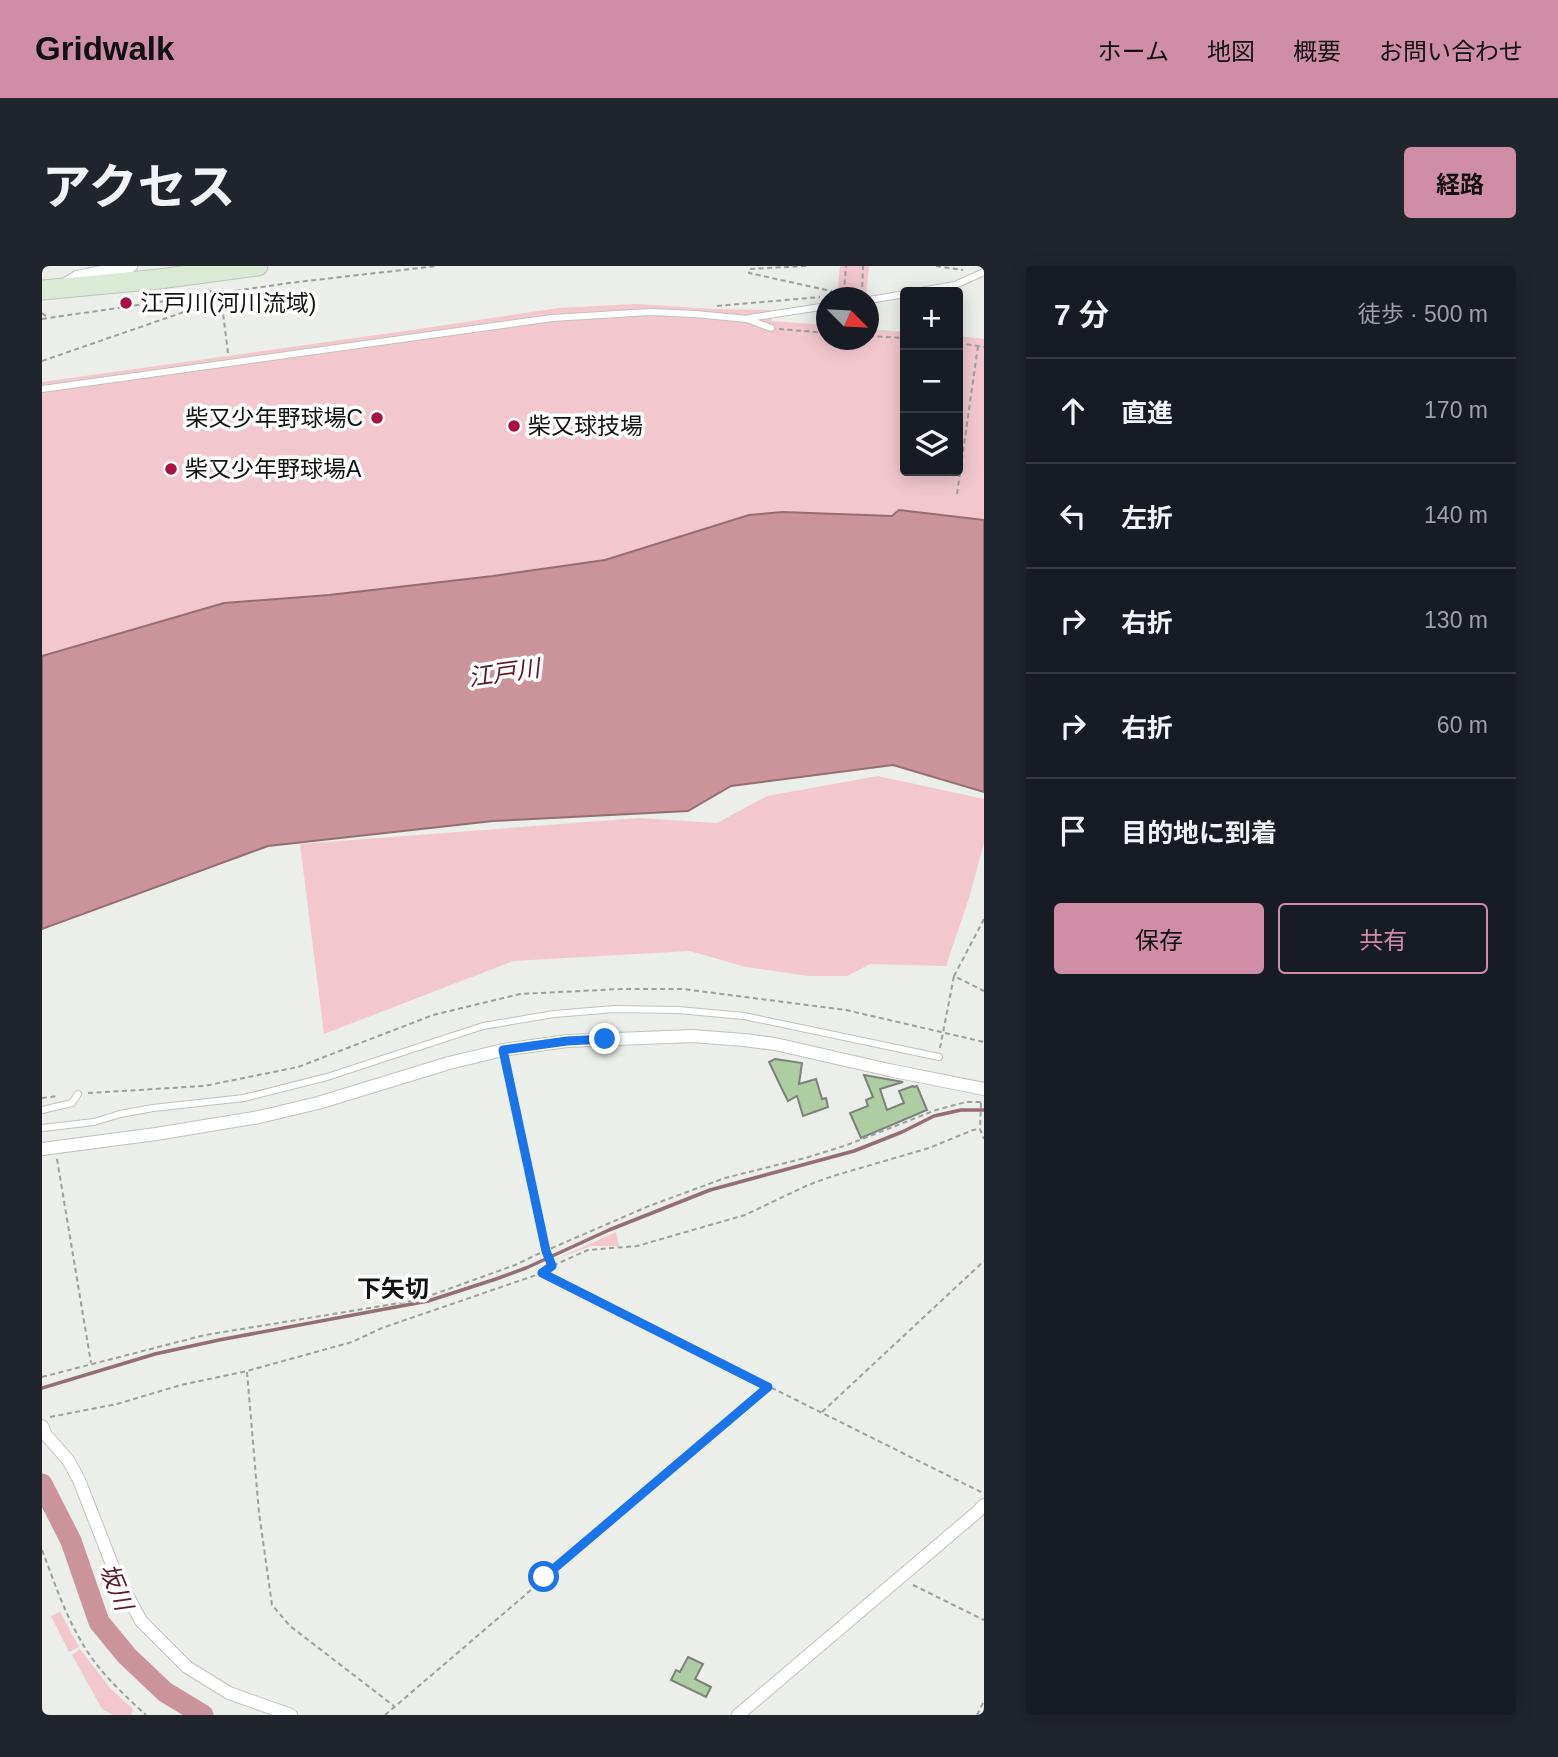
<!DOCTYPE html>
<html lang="ja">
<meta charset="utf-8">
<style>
body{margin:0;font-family:Arial,"Noto Sans JP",sans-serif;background:#20242c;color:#f1f3f6}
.controls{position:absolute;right:21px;top:21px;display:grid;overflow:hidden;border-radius:7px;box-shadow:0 4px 18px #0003}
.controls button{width:63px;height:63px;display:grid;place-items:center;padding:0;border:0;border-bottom:2px solid #363941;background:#171b24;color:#f1f3f6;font:35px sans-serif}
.compass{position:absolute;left:774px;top:21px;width:63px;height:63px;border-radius:50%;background:#171b24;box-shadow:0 4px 18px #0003;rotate:114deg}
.stop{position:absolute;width:21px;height:21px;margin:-16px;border:5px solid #1a73e8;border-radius:50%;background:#fff}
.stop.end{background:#1a73e8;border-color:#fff;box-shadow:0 2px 7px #0008}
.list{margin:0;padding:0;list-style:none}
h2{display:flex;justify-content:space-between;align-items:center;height:91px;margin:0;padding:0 28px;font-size:30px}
h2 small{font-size:23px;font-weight:400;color:#9ea1a6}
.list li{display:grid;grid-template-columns:46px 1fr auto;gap:21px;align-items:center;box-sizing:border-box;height:105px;padding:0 28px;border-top:2px solid #363941}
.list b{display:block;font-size:26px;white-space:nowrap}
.list em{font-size:23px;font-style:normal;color:#9ea1a6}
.actions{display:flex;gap:14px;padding:21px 28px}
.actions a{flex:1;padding:16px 0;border:2px solid #d08da6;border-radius:7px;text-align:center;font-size:24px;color:#d08da6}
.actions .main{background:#d08da6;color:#111}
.icon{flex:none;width:38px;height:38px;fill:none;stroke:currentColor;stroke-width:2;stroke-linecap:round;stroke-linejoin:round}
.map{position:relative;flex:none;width:942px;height:1449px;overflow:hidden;border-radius:7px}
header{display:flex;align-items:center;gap:42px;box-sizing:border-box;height:98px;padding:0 35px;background:#d08da6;color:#111}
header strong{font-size:33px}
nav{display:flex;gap:38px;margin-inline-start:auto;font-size:24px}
.intro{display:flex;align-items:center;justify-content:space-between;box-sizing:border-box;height:168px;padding:0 42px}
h1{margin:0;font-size:49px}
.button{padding:18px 32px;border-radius:7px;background:#d08da6;color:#111;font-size:24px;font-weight:700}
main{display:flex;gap:42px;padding:0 42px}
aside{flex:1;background:#171b24;border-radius:7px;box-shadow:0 4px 18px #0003}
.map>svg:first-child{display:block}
.green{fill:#f2c8ce}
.water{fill:#cb949b;stroke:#946e72;stroke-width:2}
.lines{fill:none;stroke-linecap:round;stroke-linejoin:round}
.stream{stroke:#946e72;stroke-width:3.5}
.river{stroke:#cb949b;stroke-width:21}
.building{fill:#adcda3;stroke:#7d817c;stroke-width:2}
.lane-casing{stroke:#bfc3be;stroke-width:8}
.street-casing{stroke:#bfc3be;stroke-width:14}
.secondary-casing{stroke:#bfc3be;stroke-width:21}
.path{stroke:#9c9f9b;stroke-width:2;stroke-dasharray:5 3.5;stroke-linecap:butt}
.lane{stroke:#fff;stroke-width:6}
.street{stroke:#fff;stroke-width:12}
.secondary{stroke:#daebd5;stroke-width:19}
.route{stroke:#1a73e8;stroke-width:9}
.poi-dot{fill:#a71145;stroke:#fff;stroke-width:2.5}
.labels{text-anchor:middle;stroke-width:7;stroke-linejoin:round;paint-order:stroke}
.poi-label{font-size:23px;fill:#121412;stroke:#fff;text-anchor:start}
.water-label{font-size:24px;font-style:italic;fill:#5b1829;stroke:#fff}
.neighbourhood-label{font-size:24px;font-weight:bold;fill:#121412;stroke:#fff}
</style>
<header>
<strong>Gridwalk</strong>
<nav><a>ホーム</a><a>地図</a><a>概要</a><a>お問い合わせ</a></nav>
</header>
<div class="intro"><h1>アクセス</h1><a class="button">経路</a></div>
<main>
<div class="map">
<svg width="942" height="1449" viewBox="0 0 942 1449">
<rect width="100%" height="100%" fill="#ebeee9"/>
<path class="green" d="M 798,0 L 827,0 L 824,31 L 795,31 Z
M 596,38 L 671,43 L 728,44 L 730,55 L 784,59 L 785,74 L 827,74 L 827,63 L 863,66 L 863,205 L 916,205 L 916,70 L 942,73 L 942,254 L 857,244 L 850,250 L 741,246 L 707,249 L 563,294 L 451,310 L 287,329 L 182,337 L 0,390 L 0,116 L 370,64 L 516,42 Z
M 836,510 L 942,533 L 942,577 L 927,632 L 904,700 L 828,698 L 805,710 L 766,710 L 704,701 L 648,685 L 471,695 L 282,768 L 258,578 L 597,552 L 675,557 L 725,530 Z
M 574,966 L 577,980 L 549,980 L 512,994 Z
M 18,1346 L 37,1381 L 27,1386 L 9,1350 Z
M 38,1383 L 68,1422 L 91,1443 L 89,1449 L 71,1449 L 60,1443 L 30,1389 Z"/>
<path class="water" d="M 857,244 L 942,254 L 942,526 L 851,499 L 689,520 L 646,545 L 451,555 L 226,580 L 0,663 L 0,390 L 182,337 L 287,329 L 451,310 L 563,294 L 707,249 L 741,246 L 850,250 Z"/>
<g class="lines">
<path class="stream" d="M 0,1122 L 113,1088 L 177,1074 L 386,1035 L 454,1013 L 484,1002 L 567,964 L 668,924 L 812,885 L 860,866 L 892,850 L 919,844 L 942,844"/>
<path class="river" d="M 0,1218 L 29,1275 L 57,1356 L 85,1390 L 123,1426 L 161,1449"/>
</g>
<path class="building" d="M 733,793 L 760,797 L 757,818 L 774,813 L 780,833 L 784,832 L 786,841 L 761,850 L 755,830 L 746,835 L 739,821 L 727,796 Z
M 822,809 L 861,816 L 838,823 L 845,844 L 862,837 L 857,825 L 871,820 L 872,821 L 875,820 L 885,844 L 819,872 L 808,847 L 826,840 L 824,834 L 831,831 Z
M 646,1391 L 661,1398 L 653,1413 L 669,1421 L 664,1431 L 629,1414 L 634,1404 L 638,1406 Z"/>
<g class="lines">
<g class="lane-casing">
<path id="lane" d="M 873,26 L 913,19 L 942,6
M 827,34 L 863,28
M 707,52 L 785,40
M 0,123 L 510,52 L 608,46 L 653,48 L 705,53 L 729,62
M 0,844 L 30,837 L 36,828
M 0,862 L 52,856 L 78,848 L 111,842 L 202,832 L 285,811 L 441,760 L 512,748 L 573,743 L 636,744 L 702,750 L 897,791"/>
</g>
<g class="street-casing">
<path id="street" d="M 22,19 L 35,11 L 89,0
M 0,883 L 114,868 L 217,851 L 276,837 L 407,797 L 461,784 L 525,775 L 650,770 L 702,774 L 733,778 L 847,804 L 942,823
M 0,1160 L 4,1169 L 26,1194 L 37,1214 L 73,1306 L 99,1355 L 145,1401 L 187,1427 L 249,1449
M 696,1449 L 934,1247 L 942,1239"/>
</g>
<g class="secondary-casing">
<path id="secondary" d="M 0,24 L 117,13 L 216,0"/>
</g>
<path class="path" d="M 764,0 L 707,3 L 707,7 L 789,25 L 792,28 L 787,30
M 894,0 L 921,4
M 178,23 L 186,87
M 802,27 L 804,0
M 793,28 L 820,28 L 821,0
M 675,40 L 778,31
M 0,47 L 5,51
M 0,53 L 247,17 L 395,0
M 737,63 L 785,67
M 827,70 L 863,72
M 916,77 L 942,81
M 0,95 L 168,37 L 171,28 L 166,22
M 915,228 L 936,80
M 942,653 L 912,710 L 942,725
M 898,782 L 912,710
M 463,796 L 504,985 L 509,998
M 46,827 L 162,820 L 256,801 L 391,749 L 478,728 L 579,723 L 641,723 L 804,744 L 942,776
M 0,832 L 16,830
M 939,837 L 938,863 L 942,873
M 15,893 L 49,1097
M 501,1008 L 941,1227
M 205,1106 L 217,1247 L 230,1339 L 248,1360 L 352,1440
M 0,1111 L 163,1069 L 376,1034 L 473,999 L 496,988 L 607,940 L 683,912 L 763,892 L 805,879 L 894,844 L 924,836 L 941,836
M 780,1146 L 942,995
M 8,1151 L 75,1138 L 139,1119 L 205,1105 L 310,1076 L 340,1062 L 500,1007 L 510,1000 L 546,984 L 595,980 L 703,949 L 766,919 L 791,910 L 887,882 L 931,864 L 938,863
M 0,1284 C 12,1315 22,1346 39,1375 C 55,1404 80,1427 104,1449
M 871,1319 L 942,1354
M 343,1449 L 726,1121
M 935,1449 L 942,1435"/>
<use href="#lane" class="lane"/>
<use href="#street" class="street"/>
<use href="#secondary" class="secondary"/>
</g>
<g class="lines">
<path class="route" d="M 502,1311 L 726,1121 L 500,1007 L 510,1000 L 504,985 L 461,784 L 525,775 L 563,773"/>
</g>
<g class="poi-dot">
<circle cx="84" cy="37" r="7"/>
<circle cx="335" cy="152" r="7"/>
<circle cx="472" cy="160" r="7"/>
<circle cx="129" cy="203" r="7"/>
</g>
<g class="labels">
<g class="poi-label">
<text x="98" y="45">江戸川(河川流域)</text>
<text x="321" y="160" text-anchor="end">柴又少年野球場C</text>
<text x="486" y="168">柴又球技場</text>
<text x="143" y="211">柴又少年野球場A</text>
</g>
<g class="water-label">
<text transform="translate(462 407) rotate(-8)" y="8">江戸川</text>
<text transform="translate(74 1321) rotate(68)" y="8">坂川</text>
</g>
<g class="neighbourhood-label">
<text x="351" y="1031">下矢切</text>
</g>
</g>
</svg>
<div class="controls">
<button>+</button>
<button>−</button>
<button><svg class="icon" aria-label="layers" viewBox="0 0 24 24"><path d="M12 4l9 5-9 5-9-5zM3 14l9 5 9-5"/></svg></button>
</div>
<svg class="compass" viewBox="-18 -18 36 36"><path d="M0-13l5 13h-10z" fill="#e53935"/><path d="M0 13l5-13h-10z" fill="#9ea1a6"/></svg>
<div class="stop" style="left:502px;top:1311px"></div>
<div class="stop end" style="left:563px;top:773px"></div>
</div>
<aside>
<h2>7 分<small>徒歩 · 500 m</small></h2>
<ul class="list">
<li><svg class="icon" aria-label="ahead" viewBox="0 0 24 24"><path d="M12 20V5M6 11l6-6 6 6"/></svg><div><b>直進</b></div><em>170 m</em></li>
<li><svg class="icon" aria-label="left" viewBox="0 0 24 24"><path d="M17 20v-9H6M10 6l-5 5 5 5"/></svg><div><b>左折</b></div><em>140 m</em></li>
<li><svg class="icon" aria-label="right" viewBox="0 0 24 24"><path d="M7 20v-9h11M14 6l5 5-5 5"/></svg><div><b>右折</b></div><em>130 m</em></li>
<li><svg class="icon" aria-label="right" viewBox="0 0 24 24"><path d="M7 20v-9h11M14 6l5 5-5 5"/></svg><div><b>右折</b></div><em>60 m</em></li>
<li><svg class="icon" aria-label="arrive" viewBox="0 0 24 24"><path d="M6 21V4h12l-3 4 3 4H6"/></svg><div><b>目的地に到着</b></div></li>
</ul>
<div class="actions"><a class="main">保存</a><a>共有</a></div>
</aside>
</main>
